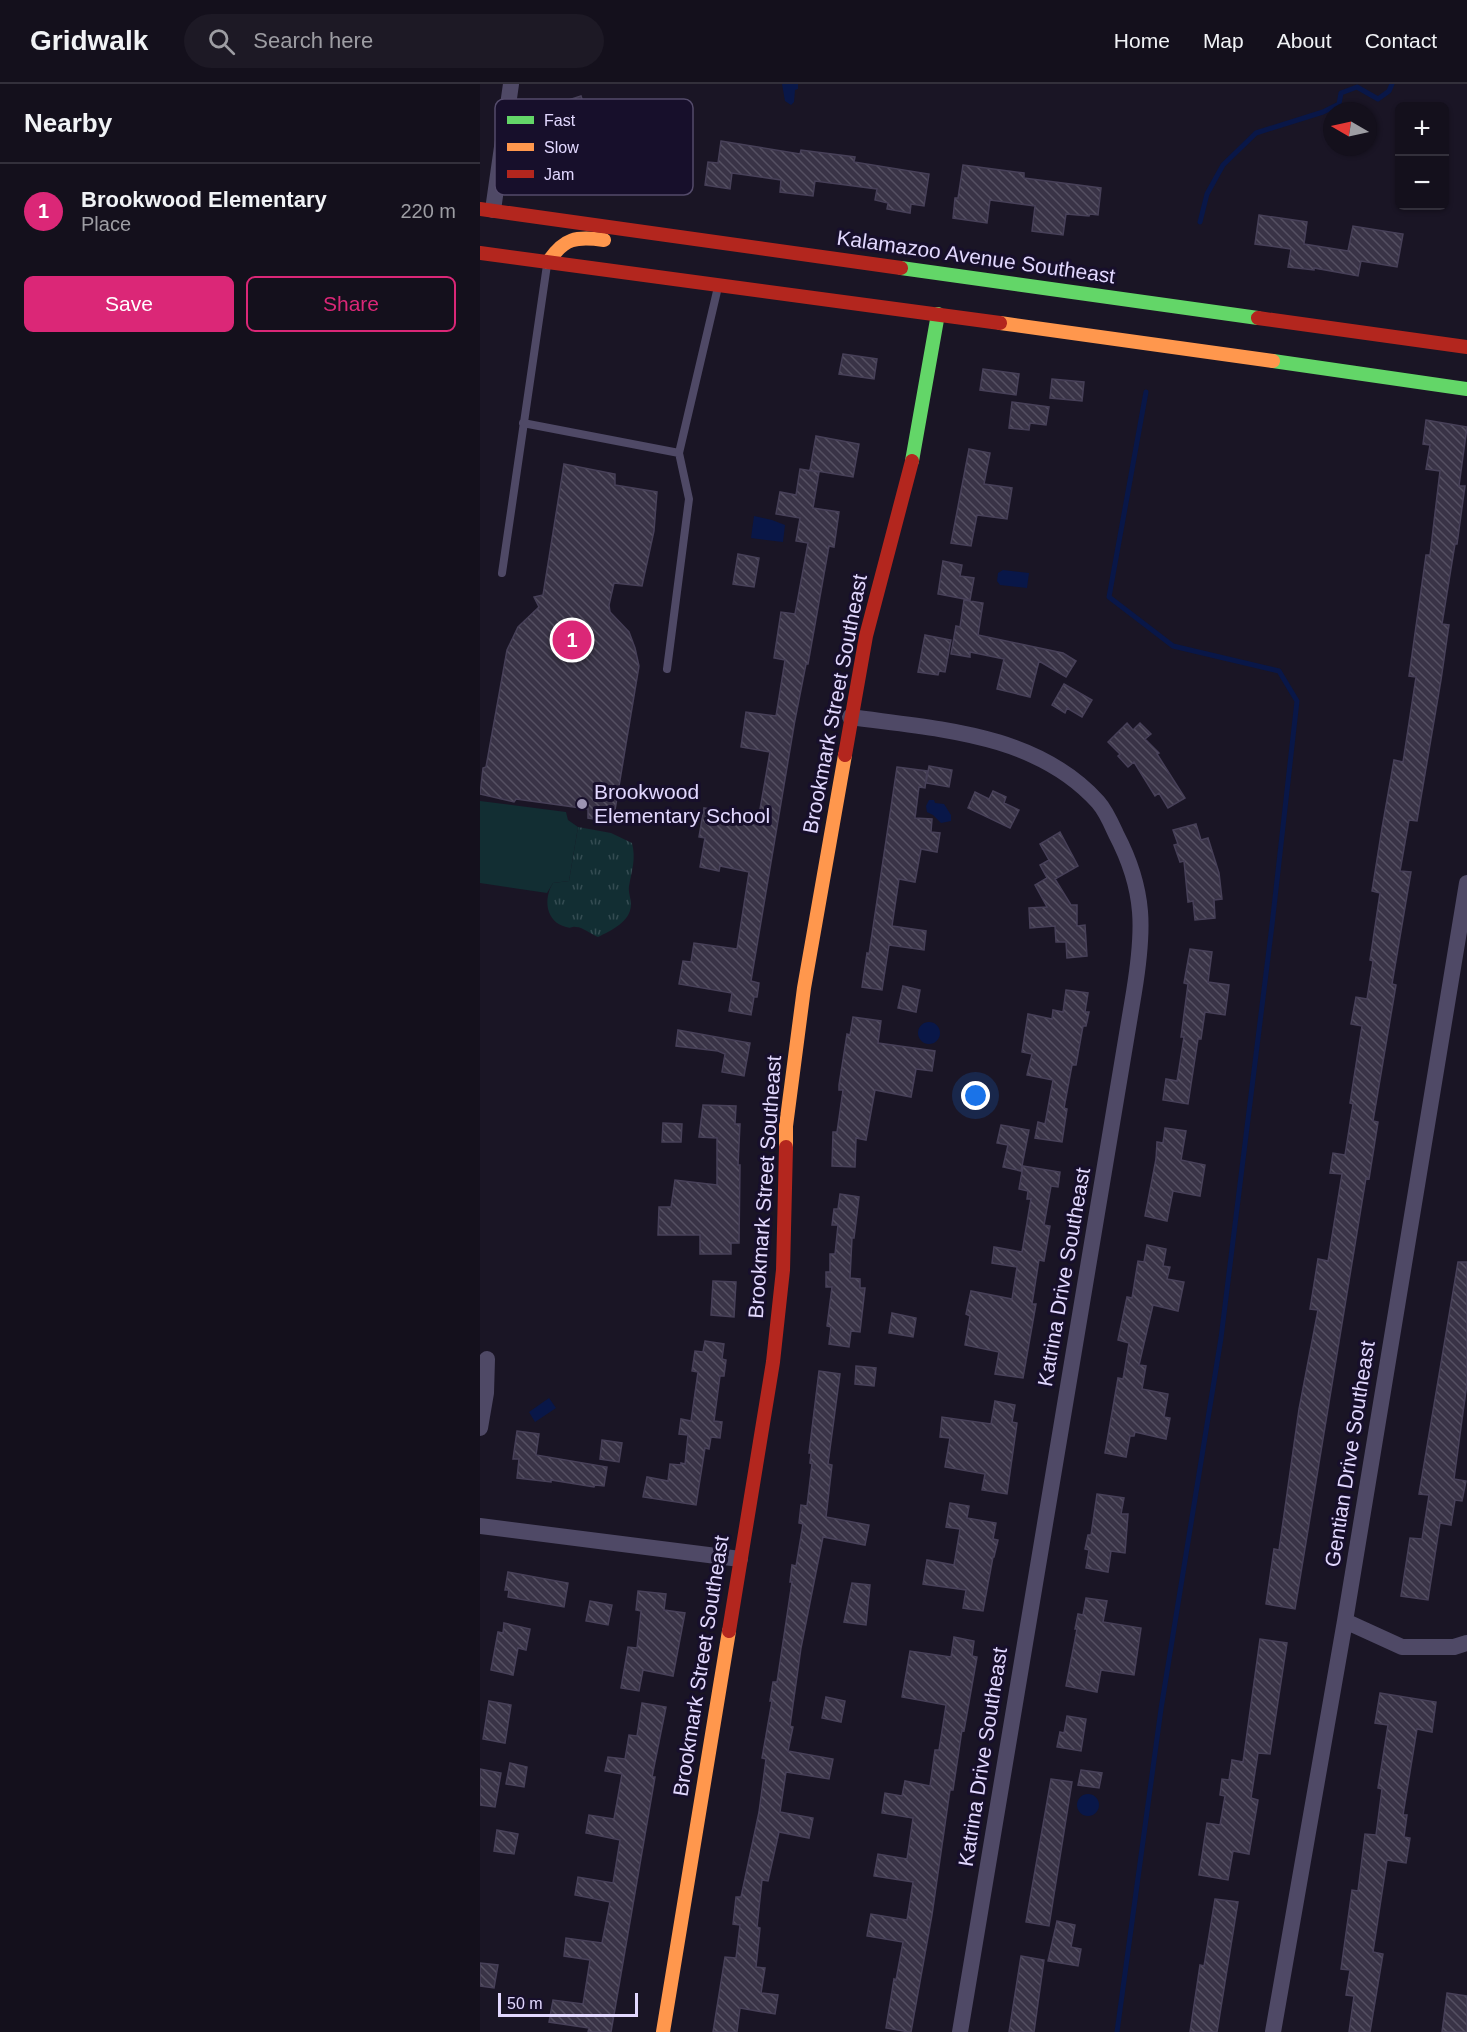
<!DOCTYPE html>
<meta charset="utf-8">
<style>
body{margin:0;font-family:Arial,sans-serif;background:#1d1925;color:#f1f3f6}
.controls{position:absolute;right:18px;top:18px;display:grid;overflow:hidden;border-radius:9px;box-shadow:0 2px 4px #0004}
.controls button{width:54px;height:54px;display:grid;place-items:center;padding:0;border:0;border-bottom:2px solid #33303b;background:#14101c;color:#f1f3f6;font:30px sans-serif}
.compass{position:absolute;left:843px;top:18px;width:54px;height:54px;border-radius:50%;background:#14101c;box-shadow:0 2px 4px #0004;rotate:279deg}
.scale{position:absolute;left:18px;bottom:15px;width:140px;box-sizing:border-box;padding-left:6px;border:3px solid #e2d8ff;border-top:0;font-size:16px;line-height:21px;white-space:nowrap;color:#e2d8ff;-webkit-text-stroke:4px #170f2b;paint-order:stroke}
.you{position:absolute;left:496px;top:1012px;width:21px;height:21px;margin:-15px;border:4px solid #fff;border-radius:50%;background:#1a73e8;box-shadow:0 0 0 9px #1a73e833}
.badge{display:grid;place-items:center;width:39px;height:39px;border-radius:50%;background:#db2777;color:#fff;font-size:20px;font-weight:700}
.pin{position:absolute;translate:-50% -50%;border:3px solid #fff;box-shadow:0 2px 6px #0006}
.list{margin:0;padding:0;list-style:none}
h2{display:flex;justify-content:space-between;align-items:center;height:78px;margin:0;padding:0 24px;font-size:26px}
h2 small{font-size:20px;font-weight:400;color:#9d9da3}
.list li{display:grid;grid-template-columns:39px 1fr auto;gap:18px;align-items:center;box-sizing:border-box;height:96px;padding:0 24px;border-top:2px solid #33303b}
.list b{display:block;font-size:22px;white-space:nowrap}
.list p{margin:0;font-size:20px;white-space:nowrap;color:#9d9da3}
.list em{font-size:20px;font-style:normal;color:#9d9da3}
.actions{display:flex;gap:12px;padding:18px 24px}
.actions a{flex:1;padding:14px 0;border:2px solid #db2777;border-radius:9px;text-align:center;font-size:21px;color:#db2777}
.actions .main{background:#db2777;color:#fff}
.icon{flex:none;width:33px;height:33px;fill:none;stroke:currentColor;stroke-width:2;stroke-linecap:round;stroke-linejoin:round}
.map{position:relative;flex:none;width:987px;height:1948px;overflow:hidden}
header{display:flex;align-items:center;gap:36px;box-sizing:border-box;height:84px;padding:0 30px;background:#14101c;border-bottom:2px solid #33303b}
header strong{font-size:28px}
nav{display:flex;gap:33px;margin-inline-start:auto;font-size:21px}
.search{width:420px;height:54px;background:#1d1925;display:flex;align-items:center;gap:15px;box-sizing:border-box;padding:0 21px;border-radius:33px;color:#9d9da3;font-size:22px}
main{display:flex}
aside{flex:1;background:#14101c}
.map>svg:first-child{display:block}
.park{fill:url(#park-tufts)}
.pitch{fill:#122e33}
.water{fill:#091748}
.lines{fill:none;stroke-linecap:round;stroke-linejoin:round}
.stream{stroke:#091748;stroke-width:5}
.building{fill:url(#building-back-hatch);stroke:#474058;stroke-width:1.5}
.lane{stroke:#4f4966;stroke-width:8}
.street{stroke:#4f4966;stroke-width:16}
.fast{stroke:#63d668;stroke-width:14}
.slow{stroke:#ff974d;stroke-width:14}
.jam{stroke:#b3261e;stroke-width:14}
.poi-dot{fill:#9c94b3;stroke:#170f2b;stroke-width:2}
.labels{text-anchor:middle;stroke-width:6;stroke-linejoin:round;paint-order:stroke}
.street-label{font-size:21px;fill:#e2d8ff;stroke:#170f2b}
.poi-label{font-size:21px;fill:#e2d8ff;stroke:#170f2b;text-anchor:start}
.key{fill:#170f2b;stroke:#544b6b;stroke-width:1.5}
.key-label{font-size:16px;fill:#e2d8ff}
</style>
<header>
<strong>Gridwalk</strong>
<div class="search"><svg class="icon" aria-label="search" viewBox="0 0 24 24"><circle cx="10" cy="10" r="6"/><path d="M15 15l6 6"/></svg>Search here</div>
<nav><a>Home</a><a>Map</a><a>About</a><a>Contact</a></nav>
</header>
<main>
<aside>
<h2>Nearby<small></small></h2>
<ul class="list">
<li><span class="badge">1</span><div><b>Brookwood Elementary</b><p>Place</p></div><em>220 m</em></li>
</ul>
<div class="actions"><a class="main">Save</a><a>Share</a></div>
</aside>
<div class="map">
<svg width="987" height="1948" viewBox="0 0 987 1948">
<defs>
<pattern id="park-tufts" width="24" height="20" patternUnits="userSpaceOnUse" patternTransform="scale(1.5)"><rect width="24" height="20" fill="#122e33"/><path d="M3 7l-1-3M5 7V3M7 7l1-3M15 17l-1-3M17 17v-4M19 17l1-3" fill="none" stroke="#344c52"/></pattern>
<pattern id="building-back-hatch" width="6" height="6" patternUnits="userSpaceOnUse" patternTransform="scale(1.5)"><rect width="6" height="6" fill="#393346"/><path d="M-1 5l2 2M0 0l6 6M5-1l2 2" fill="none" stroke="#555062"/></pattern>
</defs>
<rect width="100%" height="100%" fill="#1a1525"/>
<path class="park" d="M 98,743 L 131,749 L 152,759 C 156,775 152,786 149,802 C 148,808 151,814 151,821 C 150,838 132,846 118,853 C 112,851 103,843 96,843 C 90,842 93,845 86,843 C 66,838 63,815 73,799 L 89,797 Z"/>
<path class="pitch" d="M 0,717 L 86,728 L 88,736 L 98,743 L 89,797 L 73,799 L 67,809 L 0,799 Z"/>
<path class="water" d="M 302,0 L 318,0 L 318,5 L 315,6 L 314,18 L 311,21 L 305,17 Z
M 274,432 L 292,436 L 305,441 L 303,458 L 271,454 Z
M 523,486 L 549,489 L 547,504 L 520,501 L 517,497 L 518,489 Z
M 449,716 L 454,716 L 455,719 L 464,720 L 471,731 L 471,737 L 461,739 L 453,731 L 447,728 L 446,722 Z
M438 949a11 11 0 1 1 22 0a11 11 0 1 1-22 0Z
M 69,1314 L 76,1324 L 55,1338 L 49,1328 Z
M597 1721a11 11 0 1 1 22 0a11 11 0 1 1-22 0Z"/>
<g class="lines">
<path class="stream" d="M 720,138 L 727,110 L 743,81 L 776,49 L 843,28 L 859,20 L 861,9 L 877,3 L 898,15 L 909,7 L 912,0
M 637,1948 L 681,1625 L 741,1254 L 792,841 L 817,617 L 799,587 L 693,562 L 629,513 L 666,308"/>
</g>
<path class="building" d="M 101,12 L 122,78 L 93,87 L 73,21 Z
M 241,57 L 320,70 L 321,66 L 375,73 L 374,78 L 449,90 L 444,122 L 431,120 L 430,129 L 407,125 L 408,119 L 395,116 L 397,105 L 335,97 L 333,112 L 300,108 L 301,96 L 252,89 L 250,105 L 225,101 L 228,78 L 238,79 Z
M 483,81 L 544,89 L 544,94 L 621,104 L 618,131 L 610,130 L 609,132 L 586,130 L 583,151 L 552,147 L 555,122 L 510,116 L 507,139 L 473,134 L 475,114 L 478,114 Z
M 779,131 L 827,138 L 824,160 L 868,167 L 873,142 L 923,150 L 917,183 L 881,177 L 878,192 L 834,184 L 834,186 L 808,183 L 811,165 L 775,160 Z
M 363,270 L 397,275 L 394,295 L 359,290 Z
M 503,285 L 539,290 L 536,311 L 500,306 Z
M 572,295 L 604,298 L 602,317 L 570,314 Z
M 532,318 L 569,323 L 566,341 L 550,339 L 549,346 L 529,344 Z
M 946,336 L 987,343 L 979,402 L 985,402 L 977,460 L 975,460 L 962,540 L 969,541 L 961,596 L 937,737 L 929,736 L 920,787 L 931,788 L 912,900 L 916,901 L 893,1037 L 898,1038 L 889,1095 L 886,1094 L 815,1525 L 786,1520 L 794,1465 L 799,1466 L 819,1325 L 838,1226 L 830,1225 L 838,1175 L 848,1177 L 862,1090 L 850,1089 L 853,1069 L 865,1071 L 873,1020 L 870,1019 L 882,942 L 871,940 L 876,913 L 887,915 L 893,877 L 890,876 L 900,809 L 892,807 L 902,744 L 914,676 L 923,678 L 936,593 L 929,592 L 946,471 L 950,471 L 960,387 L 946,385 L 950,361 L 943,360 Z
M 336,352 L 379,360 L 373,393 L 330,386 Z
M 489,365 L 510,369 L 504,400 L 532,404 L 527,435 L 497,431 L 491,462 L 471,459 Z
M 84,380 L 135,390 L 135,401 L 177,408 L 174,447 L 162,502 L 134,499 L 129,521 L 130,528 L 149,548 L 155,564 L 159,582 L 133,738 L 108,734 L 108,725 L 36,715 L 34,718 L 0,710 L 3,684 L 6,683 L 27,566 L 38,543 L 59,523 L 54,513 L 63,511 Z
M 320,385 L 339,388 L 333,424 L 359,428 L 354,463 L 349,462 L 328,580 L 326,580 L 315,636 L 271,897 L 279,899 L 277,913 L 274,913 L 271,931 L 249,927 L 252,909 L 199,900 L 203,877 L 211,878 L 214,859 L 257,865 L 269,788 L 240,782 L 239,787 L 220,783 L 225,754 L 219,753 L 224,724 L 267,732 L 267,729 L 279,731 L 290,668 L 261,663 L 266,628 L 296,632 L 305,576 L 294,574 L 301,528 L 315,530 L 328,459 L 316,457 L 320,434 L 296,430 L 300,408 L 316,411 Z
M 258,470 L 279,474 L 274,503 L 253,500 Z
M 463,477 L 482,481 L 480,492 L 494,494 L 490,516 L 458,510 Z
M 484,516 L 503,519 L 498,551 L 583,569 L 596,577 L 586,593 L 559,577 L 550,613 L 517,605 L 524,575 L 490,568 L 490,573 L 471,570 L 476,542 L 480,543 Z
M 445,551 L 471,556 L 465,588 L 459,587 L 458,591 L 438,588 Z
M 584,600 L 612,616 L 602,633 L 587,624 L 585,629 L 572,621 Z
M 647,639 L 653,646 L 660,639 L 671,650 L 665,655 L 679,669 L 677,670 L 705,714 L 688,724 L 679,709 L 675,712 L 654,678 L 648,683 L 638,672 L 640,670 L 628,658 Z
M 449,682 L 472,686 L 469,703 L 446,699 Z
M 417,683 L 447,687 L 445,704 L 439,703 L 435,734 L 452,735 L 451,748 L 460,749 L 457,768 L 441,765 L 435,798 L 419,795 L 412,842 L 446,847 L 444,866 L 409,861 L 402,906 L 382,903 L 387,869 L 389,870 Z
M 513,707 L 526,713 L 524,719 L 539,726 L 530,744 L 488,724 L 495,708 L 509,715 Z
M 716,740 L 721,756 L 728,754 L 739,789 L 742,815 L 734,816 L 735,834 L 715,836 L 713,817 L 708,818 L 704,777 L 700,778 L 694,761 L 698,760 L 693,746 Z
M 580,748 L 598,782 L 575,795 L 591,821 L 597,821 L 597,842 L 605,841 L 607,872 L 587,874 L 586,858 L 576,858 L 575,842 L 550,844 L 549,824 L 567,823 L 555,801 L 567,794 L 560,781 L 569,776 L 560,760 Z
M 710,865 L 732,868 L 728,898 L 749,901 L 745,931 L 725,928 L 721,955 L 718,955 L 708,1020 L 683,1016 L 686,995 L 697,997 L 704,953 L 701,953 L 708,900 L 704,899 Z
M 423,902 L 440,906 L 436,928 L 418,924 Z
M 586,906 L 608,909 L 605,928 L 609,928 L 606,942 L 603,942 L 596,981 L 592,981 L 584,1024 L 587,1025 L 582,1058 L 555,1054 L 558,1038 L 565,1040 L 573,996 L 547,991 L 552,970 L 542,968 L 548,930 L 572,935 L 573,926 L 583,928 Z
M 373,933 L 401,937 L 398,959 L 455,967 L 452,987 L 436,985 L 431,1013 L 395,1006 L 386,1056 L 376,1054 L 375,1083 L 352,1082 L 353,1048 L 357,1048 L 363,1006 L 359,1006 L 359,1001 L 367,950 L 370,951 Z
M 198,946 L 270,959 L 264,992 L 242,988 L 245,970 L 238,967 L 196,962 Z
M 223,1021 L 256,1022 L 255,1040 L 260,1040 L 258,1081 L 260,1081 L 259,1159 L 251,1159 L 251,1170 L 220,1170 L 220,1151 L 178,1151 L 179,1123 L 191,1123 L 195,1096 L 237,1101 L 237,1054 L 219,1053 Z
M 183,1039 L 202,1040 L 201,1058 L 182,1058 Z
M 521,1041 L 549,1046 L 541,1087 L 523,1083 L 528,1061 L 517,1059 Z
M 685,1044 L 706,1047 L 701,1076 L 725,1081 L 720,1112 L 693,1107 L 687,1137 L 665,1132 L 676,1075 L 677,1058 L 683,1059 Z
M 543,1082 L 580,1088 L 578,1103 L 571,1102 L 564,1141 L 570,1142 L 564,1177 L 559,1176 L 552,1220 L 556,1220 L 543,1294 L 515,1290 L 519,1268 L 485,1261 L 490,1232 L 486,1230 L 491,1207 L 532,1215 L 537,1183 L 512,1179 L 514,1163 L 542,1168 L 551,1115 L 547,1115 L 548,1107 L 539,1105 Z
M 360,1110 L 379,1113 L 374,1154 L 372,1154 L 370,1194 L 380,1195 L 380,1204 L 385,1204 L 380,1248 L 371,1247 L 369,1263 L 349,1260 L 351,1243 L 347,1242 L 352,1203 L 346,1203 L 346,1188 L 350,1188 L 350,1170 L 355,1170 L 358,1141 L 352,1141 L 354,1125 L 358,1125 Z
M 667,1161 L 686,1165 L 683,1182 L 690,1183 L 687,1195 L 704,1198 L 698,1227 L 673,1221 L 659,1281 L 666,1282 L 662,1305 L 688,1310 L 684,1333 L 690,1334 L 686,1355 L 655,1348 L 654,1352 L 650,1352 L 646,1373 L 625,1369 L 638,1294 L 643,1295 L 649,1259 L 638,1256 L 647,1213 L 652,1214 L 658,1177 L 664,1178 Z
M 978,1178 L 987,1178 L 987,1299 L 974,1395 L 986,1397 L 982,1417 L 975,1416 L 971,1441 L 960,1439 L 948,1516 L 921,1512 L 930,1454 L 942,1455 L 949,1411 L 939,1410 Z
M 233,1197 L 256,1198 L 254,1233 L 231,1231 Z
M 412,1229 L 436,1234 L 433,1253 L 409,1249 Z
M 225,1257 L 244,1260 L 242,1275 L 246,1276 L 244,1292 L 240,1292 L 234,1337 L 242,1338 L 240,1354 L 231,1353 L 229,1365 L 225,1364 L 216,1421 L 163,1413 L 167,1393 L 188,1397 L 190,1380 L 201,1381 L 201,1379 L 205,1380 L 208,1351 L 199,1350 L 201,1335 L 211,1337 L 218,1288 L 212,1287 L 215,1267 L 223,1268 Z
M 376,1282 L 396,1284 L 394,1302 L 375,1300 Z
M 339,1287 L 360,1290 L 348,1380 L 352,1381 L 346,1433 L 389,1441 L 385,1461 L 343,1453 L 321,1564 L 310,1642 L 313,1643 L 308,1667 L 353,1675 L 349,1695 L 306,1688 L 300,1728 L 333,1734 L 329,1754 L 299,1748 L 288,1797 L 282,1796 L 277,1843 L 280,1844 L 276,1883 L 285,1884 L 281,1909 L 298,1911 L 295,1930 L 260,1924 L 257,1948 L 233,1948 L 245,1873 L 256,1874 L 260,1841 L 253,1840 L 256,1813 L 261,1813 L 279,1728 L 286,1675 L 282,1674 L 292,1617 L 290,1617 L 293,1598 L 297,1598 L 312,1498 L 310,1498 L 312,1481 L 316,1482 L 323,1440 L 319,1439 L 321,1421 L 327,1422 L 332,1380 L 330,1379 L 331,1369 L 329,1369 Z
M 515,1317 L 535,1321 L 532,1338 L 537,1339 L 527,1410 L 502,1406 L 505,1390 L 465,1383 L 470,1354 L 460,1353 L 462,1333 L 511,1340 Z
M 37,1347 L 59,1350 L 56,1371 L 127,1383 L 124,1402 L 115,1401 L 114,1403 L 71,1396 L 71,1398 L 37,1394 L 39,1375 L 33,1375 Z
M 122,1356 L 142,1359 L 139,1378 L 120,1375 Z
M 617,1410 L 644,1414 L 641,1430 L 648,1430 L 645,1469 L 631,1467 L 628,1488 L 606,1484 L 609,1466 L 605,1465 L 608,1451 L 611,1451 Z
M 470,1419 L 489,1422 L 487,1434 L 516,1439 L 513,1455 L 518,1456 L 514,1473 L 513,1473 L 503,1527 L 483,1524 L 486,1506 L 443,1500 L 447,1476 L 474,1481 L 480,1445 L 466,1443 Z
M 28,1488 L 88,1499 L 84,1523 L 28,1513 L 29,1506 L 25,1506 Z
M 372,1499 L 390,1501 L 386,1541 L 364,1538 Z
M 158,1507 L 186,1510 L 184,1526 L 205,1529 L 193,1592 L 163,1586 L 159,1607 L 141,1604 L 148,1563 L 157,1564 L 161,1527 L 156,1526 Z
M 606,1514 L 627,1517 L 623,1538 L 661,1544 L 654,1591 L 621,1586 L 617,1608 L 586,1602 L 597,1545 L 595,1545 L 598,1530 L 603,1531 Z
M 110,1517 L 132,1521 L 128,1541 L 106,1537 Z
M 24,1539 L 50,1545 L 46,1566 L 38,1564 L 33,1591 L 11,1586 L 18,1548 L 23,1549 Z
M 474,1553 L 494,1557 L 492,1572 L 497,1573 L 484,1647 L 482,1646 L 473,1706 L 470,1706 L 452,1831 L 431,1948 L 429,1948 L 406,1944 L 414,1895 L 416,1896 L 423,1858 L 387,1852 L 391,1830 L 427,1836 L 433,1798 L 394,1792 L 398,1770 L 427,1775 L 433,1734 L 402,1729 L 405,1709 L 422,1712 L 425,1697 L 450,1702 L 455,1666 L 459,1666 L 466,1621 L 422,1613 L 430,1567 L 471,1573 Z
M 780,1555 L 807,1559 L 790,1670 L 778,1669 L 771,1714 L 778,1716 L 769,1770 L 753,1767 L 748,1796 L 719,1791 L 727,1739 L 740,1741 L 745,1712 L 740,1711 L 742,1695 L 749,1696 L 752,1676 L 763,1678 Z
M 900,1609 L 956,1618 L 952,1648 L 937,1645 L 923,1731 L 927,1731 L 924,1753 L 930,1754 L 926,1779 L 907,1776 L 893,1868 L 903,1870 L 890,1948 L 869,1948 L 874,1912 L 866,1911 L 870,1886 L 861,1885 L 872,1806 L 878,1807 L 885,1750 L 896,1751 L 902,1705 L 898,1704 L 908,1641 L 895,1639 Z
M 346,1613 L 365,1617 L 361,1638 L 342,1634 Z
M 9,1617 L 31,1621 L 25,1659 L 3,1655 Z
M 162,1619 L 186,1623 L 172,1693 L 175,1693 L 131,1948 L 108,1948 L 109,1944 L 69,1938 L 73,1916 L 103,1920 L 110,1876 L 84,1872 L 86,1854 L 122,1859 L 130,1818 L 95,1811 L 98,1793 L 133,1799 L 140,1756 L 106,1749 L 109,1731 L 134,1735 L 142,1690 L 125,1687 L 128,1673 L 145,1675 L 149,1651 L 157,1652 Z
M 587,1632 L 606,1635 L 601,1667 L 577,1663 L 580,1648 L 584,1649 Z
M 30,1679 L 47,1683 L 44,1703 L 26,1700 Z
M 0,1685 L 21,1689 L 15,1723 L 0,1721 Z
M 601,1686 L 622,1689 L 619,1704 L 598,1701 Z
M 571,1695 L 592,1698 L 569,1842 L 546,1838 Z
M 17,1746 L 38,1750 L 34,1770 L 14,1767 Z
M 735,1815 L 758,1818 L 737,1948 L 710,1948 L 720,1881 L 724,1882 Z
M 577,1837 L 595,1841 L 591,1863 L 601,1865 L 598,1882 L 568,1877 Z
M 541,1872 L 564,1876 L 554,1948 L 529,1948 Z
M 0,1879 L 18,1881 L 14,1904 L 0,1902 Z
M 967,1909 L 987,1912 L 987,1948 L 962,1948 Z"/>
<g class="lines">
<path class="lane" d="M 43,339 L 199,369 L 238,203
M 22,489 L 67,181
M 187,585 L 209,415 L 199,369"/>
<path class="street" d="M 13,126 L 31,0
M 370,633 C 457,645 556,649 618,718 C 626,727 631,739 636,750 C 666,807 664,847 654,908 L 480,1948
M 0,1344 L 6,1309 L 7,1275
M 0,1442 L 260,1475
M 865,1537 L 922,1563 L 974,1563 L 987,1559
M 793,1948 L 865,1537 L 987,799"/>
<path class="fast" d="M 421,184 L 778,234
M 793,277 L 987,305
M 432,377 L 458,230"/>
<path class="slow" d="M 68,178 C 84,154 96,152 124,156
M 520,239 L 793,277
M 306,1063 L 306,1042 L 324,904 L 365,671
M 183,1948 L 249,1547"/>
<path class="jam" d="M 0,125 L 421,184
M 0,169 L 520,239
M 778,234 L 987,263
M 365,671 L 386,552 L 432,377
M 249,1547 L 293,1278 L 303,1186 L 306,1063"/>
</g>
<circle class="poi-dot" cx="102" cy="720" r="6"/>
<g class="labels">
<g class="street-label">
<text transform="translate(496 173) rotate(8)" y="7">Kalamazoo Avenue Southeast</text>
<text transform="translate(355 620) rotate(-79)" y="7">Brookmark Street Southeast</text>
<text transform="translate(285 1103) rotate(-86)" y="7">Brookmark Street Southeast</text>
<text transform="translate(584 1193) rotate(-80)" y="7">Katrina Drive Southeast</text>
<text transform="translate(870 1370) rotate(-81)" y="7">Gentian Drive Southeast</text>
<text transform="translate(221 1582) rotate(-81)" y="7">Brookmark Street Southeast</text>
<text transform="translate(503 1673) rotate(-81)" y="7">Katrina Drive Southeast</text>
</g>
<g class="poi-label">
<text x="114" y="715">Brookwood<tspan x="114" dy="24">Elementary School</tspan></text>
</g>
</g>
<rect x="15" y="15" width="198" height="96" rx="9" class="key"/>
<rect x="27" y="32" width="27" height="8" fill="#63d668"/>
<rect x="27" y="59" width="27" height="8" fill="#ff974d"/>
<rect x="27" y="86" width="27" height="8" fill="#b3261e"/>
<g class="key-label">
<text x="64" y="42">Fast</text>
<text x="64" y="69">Slow</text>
<text x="64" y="96">Jam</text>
</g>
</svg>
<div class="controls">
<button>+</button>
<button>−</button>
</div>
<svg class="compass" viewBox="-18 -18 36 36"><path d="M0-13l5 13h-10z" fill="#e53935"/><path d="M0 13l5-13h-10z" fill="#9d9da3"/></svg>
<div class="scale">50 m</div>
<div class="you"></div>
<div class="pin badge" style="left:92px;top:556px">1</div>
</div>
</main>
